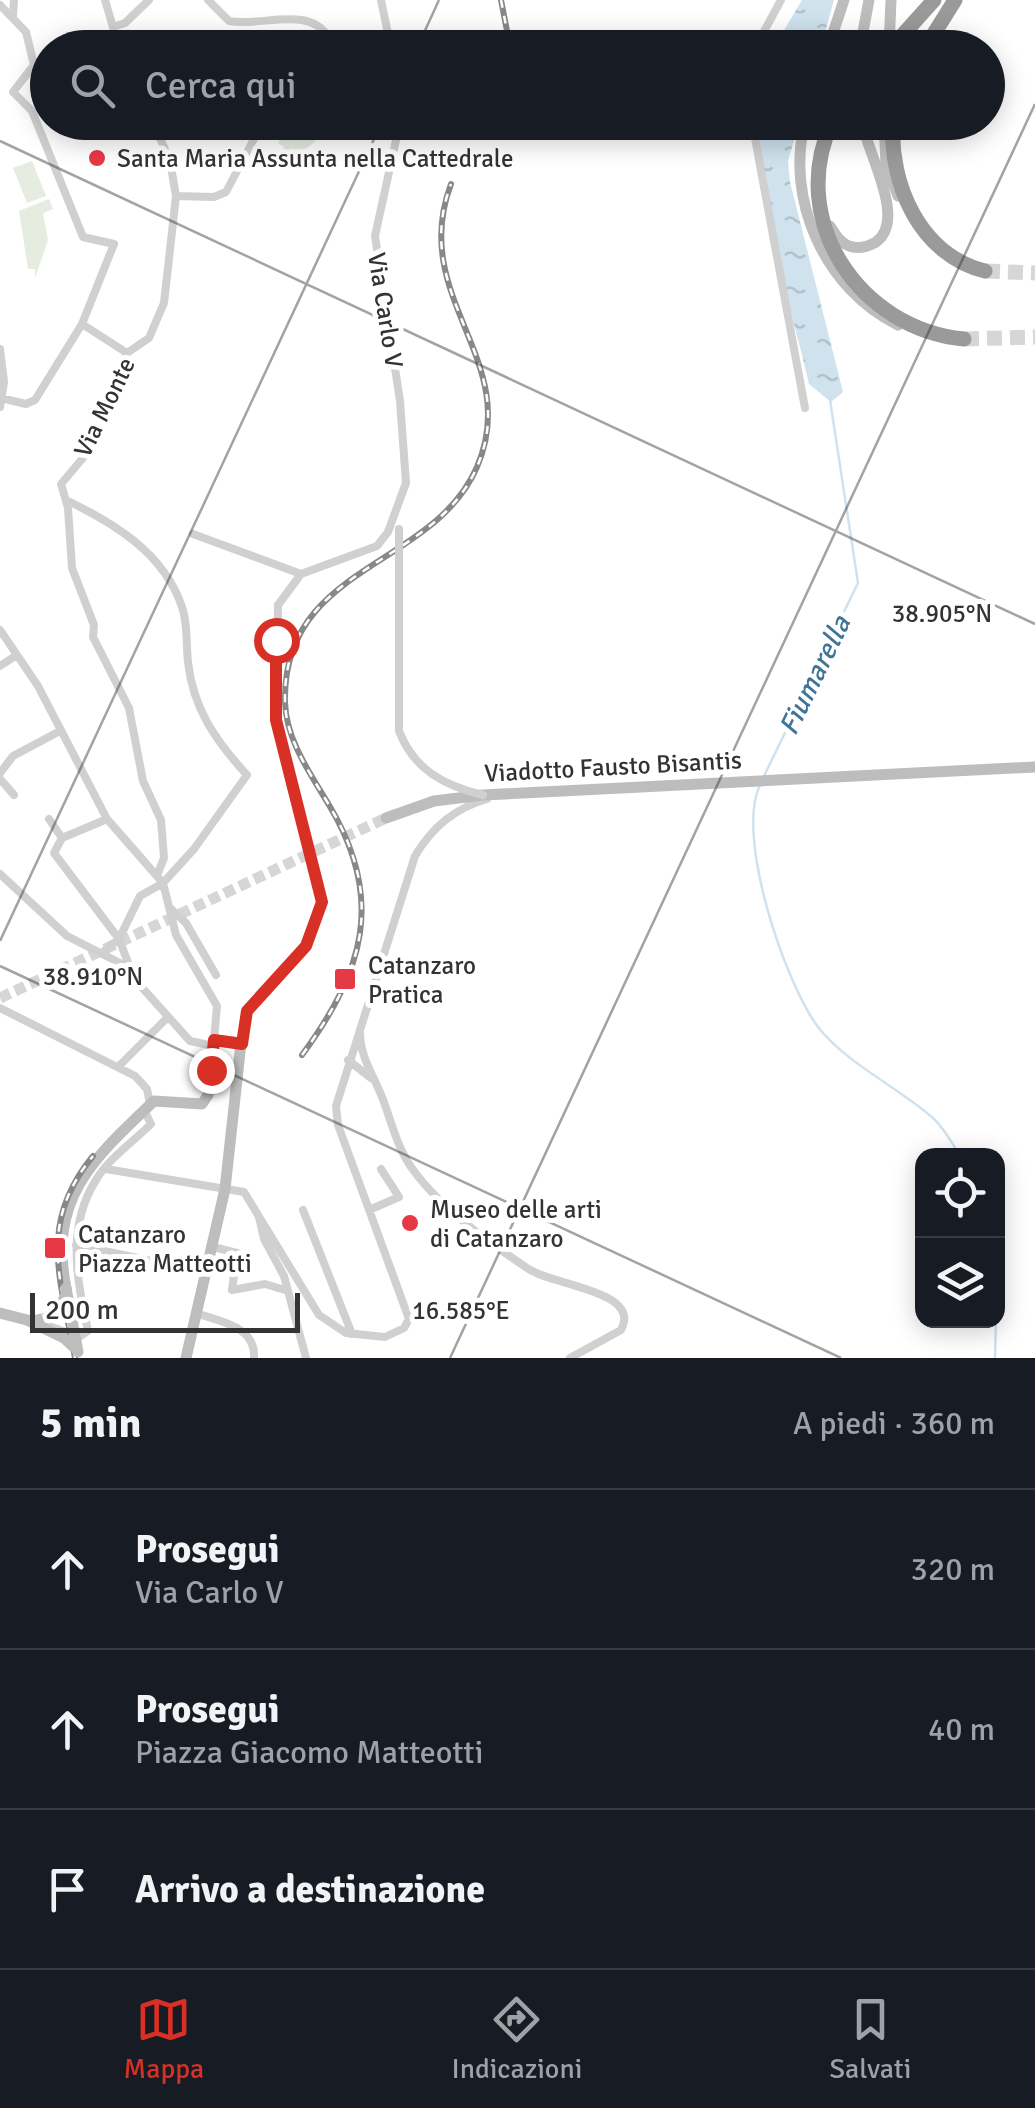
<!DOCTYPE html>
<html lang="it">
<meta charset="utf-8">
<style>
body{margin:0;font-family:Signika,sans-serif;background:#20242c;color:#f1f3f6}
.controls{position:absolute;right:30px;bottom:30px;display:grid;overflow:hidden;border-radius:20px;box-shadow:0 5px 25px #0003}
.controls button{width:90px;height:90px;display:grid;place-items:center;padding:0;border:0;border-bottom:2px solid #363941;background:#171b24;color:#f1f3f6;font:50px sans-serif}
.scale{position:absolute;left:30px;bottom:25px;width:270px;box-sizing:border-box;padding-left:10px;border:5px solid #333;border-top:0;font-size:28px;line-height:35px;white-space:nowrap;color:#333;-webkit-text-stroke:8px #fff;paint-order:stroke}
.stop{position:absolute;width:30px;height:30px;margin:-22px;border:8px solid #d93025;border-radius:50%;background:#fff}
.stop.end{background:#d93025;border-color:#fff;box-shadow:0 2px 10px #0008}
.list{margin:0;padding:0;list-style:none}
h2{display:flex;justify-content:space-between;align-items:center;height:130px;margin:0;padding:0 40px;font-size:42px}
h2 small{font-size:32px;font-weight:400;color:#9ea1a6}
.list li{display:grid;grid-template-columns:65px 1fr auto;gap:30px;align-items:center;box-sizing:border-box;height:160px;padding:0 40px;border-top:2px solid #363941}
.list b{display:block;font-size:38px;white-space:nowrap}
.list p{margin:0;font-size:32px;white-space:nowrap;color:#9ea1a6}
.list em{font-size:32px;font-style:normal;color:#9ea1a6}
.icon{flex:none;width:55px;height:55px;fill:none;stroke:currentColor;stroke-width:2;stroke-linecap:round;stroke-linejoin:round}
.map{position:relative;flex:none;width:1035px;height:1358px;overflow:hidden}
.search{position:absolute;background:#171b24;box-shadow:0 5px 25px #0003;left:30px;right:30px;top:30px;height:110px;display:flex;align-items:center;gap:25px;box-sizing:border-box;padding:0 35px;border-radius:55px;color:#9ea1a6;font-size:38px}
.sheet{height:610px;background:#171b24}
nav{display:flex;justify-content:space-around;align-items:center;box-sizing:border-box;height:140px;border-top:2px solid #363941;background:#171b24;font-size:28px;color:#9ea1a6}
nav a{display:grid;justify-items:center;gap:5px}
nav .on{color:#d93025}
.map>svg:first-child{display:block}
.garden{fill:#e6ecdf}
.water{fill:url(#water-ripples)}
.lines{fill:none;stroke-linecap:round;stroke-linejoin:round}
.stream{stroke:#cfe2ee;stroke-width:2.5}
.secondary-tunnel{stroke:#d6d6d6;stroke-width:11;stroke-dasharray:11 5.5;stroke-linecap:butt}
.highway-tunnel{stroke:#d6d6d6;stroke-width:15;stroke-dasharray:15 8;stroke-linecap:butt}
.street{stroke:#d0d0d0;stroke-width:8}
.secondary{stroke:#bdbdbd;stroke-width:11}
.highway{stroke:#9a9a9a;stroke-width:15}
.rail-casing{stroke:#888;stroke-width:6}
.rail{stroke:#fff;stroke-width:2.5;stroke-dasharray:8;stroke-linecap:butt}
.street-bridge{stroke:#d0d0d0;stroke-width:8}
.secondary-bridge{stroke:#bdbdbd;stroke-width:11}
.route{stroke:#d93025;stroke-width:12}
.ticks{fill:none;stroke:#333;stroke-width:2.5;stroke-opacity:0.45}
.poi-dot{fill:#e63946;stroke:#fff;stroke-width:4}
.labels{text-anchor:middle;stroke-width:10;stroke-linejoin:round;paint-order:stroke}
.poi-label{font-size:25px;fill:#333;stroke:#fff;text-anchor:start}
.street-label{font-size:25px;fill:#333;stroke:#fff}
.water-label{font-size:28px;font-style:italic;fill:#3f7597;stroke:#fff}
.ticks-label{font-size:25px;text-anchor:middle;fill:#333;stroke:#fff;stroke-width:10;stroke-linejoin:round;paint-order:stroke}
</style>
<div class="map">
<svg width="1035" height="1358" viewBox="0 0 1035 1358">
<defs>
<pattern id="water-ripples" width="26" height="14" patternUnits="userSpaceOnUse" patternTransform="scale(2.5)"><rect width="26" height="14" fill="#cfe2ee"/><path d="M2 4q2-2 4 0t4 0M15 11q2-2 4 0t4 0" fill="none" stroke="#b2c2cd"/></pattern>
</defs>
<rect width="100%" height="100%" fill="#fff"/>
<path class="garden" d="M 286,123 L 316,141 L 293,159 L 281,152 L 284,147 L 278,143 Z
M 32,161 L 46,196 L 27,203 L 13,168 Z
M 49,199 L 53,209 L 43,213 L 48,240 L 35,278 L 35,269 L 28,269 L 19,211 Z"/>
<path class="water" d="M 802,0 L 834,0 L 821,47 L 774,47 Z
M 760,123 L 799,123 L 788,161 L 790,182 L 843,392 L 831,402 L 809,384 C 792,308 754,198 760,123 Z"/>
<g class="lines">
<path class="stream" d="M 763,778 L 858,583 L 830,400
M 760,785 C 735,836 785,983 818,1027 C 847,1064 898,1087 933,1118 C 944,1128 952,1143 960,1156
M 995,1358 L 996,1320"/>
<path class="secondary-tunnel" d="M 0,998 L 386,818"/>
<path class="highway-tunnel" d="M 985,271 L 1035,273
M 964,339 L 1035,337"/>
<path class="street" d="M 105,0 L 119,48
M 208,0 L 229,21 C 261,27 310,5 328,37 L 314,48
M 381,0 L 391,48
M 0,5 L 26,32 L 34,65 L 13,92 L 32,111 L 83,237 L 114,244 L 82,324 L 35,400 L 26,404 L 0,398
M 13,17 L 14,0
M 113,27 L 125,23 L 149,0
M 755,48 L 781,0
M 153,122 L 170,161 L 176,196 L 164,303 L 149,338 L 127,353 L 83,458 L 61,484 L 68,508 L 72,568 L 94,625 L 93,637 L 129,708 L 143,781 L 161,820 L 164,858 L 158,873
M 752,122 L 805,408
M 176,196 L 214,197 L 226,192 L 263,122
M 82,324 L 127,353
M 0,349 L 4,382 L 0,407
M 66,500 C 114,523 164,553 182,607 C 188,623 186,645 188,662 C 193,709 216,741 247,775 L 194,849 L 163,883 L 140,896 L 119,939 L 103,952
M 193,534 L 301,574
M 0,630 L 38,686 L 107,819 L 163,883 L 176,935 L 217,1006 L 214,1040
M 0,666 L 17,655
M 0,773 L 13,756 L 60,731
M 0,779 L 14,795
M 49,819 L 62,838
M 107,819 L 62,838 L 54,853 L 119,939 L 132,973
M 0,874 L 67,936 L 120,963 L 190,1041 L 214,1046
M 170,908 L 186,923 L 216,975
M 0,1008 L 135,1076 L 147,1089 L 150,1104
M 360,1032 C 360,1057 373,1074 382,1097 C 391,1120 397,1147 411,1167 C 439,1207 487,1241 527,1268 C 552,1286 642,1290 621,1330 L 570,1358
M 241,1043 L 247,1011 L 305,946 L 322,902 L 276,720 L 278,605 L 301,574 L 377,546 L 388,532 L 406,483 L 400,401 L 375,236 L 400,122
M 348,1060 L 371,1078
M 118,1067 L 167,1018
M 106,1169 L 244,1192 L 319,1315 L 346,1333 L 385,1337 L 404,1328 L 409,1319 L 338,1125 L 336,1106 L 415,856 C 432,827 455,808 487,799
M 303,1210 L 352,1334
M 369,1210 L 399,1197 L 381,1169
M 259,1217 L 264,1239 L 284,1276 L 306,1358
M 76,1245 L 208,1273
M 213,1247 L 237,1253 L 232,1290 L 265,1284 L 285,1290
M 199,1314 C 222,1322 256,1327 254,1358
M 52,1327 L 79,1337 L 88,1331 C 77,1280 66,1227 96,1180 C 108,1159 134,1141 151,1124 L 145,1112"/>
<path class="secondary" d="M 828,48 L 844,0
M 860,48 L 869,0
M 889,48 L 891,0
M 805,122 C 785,200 825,289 898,325
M 884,122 L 886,164 L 898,196
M 830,226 C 836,236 842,245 853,247 C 861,249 869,246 876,242 C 907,220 868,155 862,122
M 386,818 L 434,801 L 483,795 L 1035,767
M 66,1288 C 48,1198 93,1159 154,1101 L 202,1104 L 208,1095 L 214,1040 L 241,1043 L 225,1189 L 186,1358
M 0,1313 L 27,1320"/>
<path class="highway" d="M 891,48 L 934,0
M 925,48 L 955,0
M 832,122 C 786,221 860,329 964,339
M 893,122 C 889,184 920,255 985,271"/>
<g class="rail-casing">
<path id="rail" d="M 501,0 L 508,36
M 302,1055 C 363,972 386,900 329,805 C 310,773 286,740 285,702 C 282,564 433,569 477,467 C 523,360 408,298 451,184
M 75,1358 C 61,1280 37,1224 93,1156"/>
</g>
<use href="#rail" class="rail"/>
<path class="street-bridge" d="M 399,529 L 399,731 C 414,770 445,786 483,795"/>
<path class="secondary-bridge" d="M 66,1288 L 78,1352
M 27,1320 L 64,1338 L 78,1351
M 32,1321 L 54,1317 L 65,1297"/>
</g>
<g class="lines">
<path class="route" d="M 211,1070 L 214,1040 L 242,1044 L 247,1011 L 306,946 L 322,902 L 276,720 L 276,640"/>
</g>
<path class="ticks" d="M 417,48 L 439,0M 0,141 L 1035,624M 0,941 L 382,122M 0,966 L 841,1358M 450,1358 L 1035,104"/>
<g class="poi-dot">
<circle cx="97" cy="158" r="10"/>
<rect x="333" y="967" width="24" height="24" rx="5"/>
<circle cx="410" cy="1223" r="10"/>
<rect x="43" y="1236" width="24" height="24" rx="5"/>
</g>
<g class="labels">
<g class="poi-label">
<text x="117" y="167">Santa Maria Assunta nella Cattedrale</text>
<text x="368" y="974">Catanzaro<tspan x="368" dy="29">Pratica</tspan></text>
<text x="430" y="1218">Museo delle arti<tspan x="430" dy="29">di Catanzaro</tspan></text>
<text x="78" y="1243">Catanzaro<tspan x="78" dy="29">Piazza Matteotti</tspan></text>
</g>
<g class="street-label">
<text transform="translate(386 310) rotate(81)" y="9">Via Carlo V</text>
<text transform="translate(104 407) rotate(-64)" y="9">Via Monte</text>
<text transform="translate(613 766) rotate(-3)" y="9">Viadotto Fausto Bisantis</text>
</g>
<g class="water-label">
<text transform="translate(814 675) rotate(-64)" y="10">Fiumarella</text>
</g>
</g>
<g class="ticks-label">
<text x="942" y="622">38.905°N</text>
<text x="93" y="985">38.910°N</text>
<text x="461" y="1319">16.585°E</text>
</g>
</svg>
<div class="controls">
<button><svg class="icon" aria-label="locate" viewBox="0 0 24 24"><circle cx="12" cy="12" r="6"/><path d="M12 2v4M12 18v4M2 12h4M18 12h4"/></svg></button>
<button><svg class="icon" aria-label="layers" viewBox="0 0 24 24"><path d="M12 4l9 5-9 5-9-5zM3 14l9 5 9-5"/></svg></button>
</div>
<div class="scale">200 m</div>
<div class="stop" style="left:276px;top:640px"></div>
<div class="stop end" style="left:211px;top:1070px"></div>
<div class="search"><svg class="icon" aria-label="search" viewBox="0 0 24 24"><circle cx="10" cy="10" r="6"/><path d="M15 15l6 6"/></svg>Cerca qui</div>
</div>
<section class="sheet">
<h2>5 min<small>A piedi · 360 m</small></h2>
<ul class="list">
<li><svg class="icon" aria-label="ahead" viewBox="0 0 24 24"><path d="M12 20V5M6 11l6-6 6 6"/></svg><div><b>Prosegui</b><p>Via Carlo V</p></div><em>320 m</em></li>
<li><svg class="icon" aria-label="ahead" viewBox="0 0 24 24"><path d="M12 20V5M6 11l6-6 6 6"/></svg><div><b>Prosegui</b><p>Piazza Giacomo Matteotti</p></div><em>40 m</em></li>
<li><svg class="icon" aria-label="arrive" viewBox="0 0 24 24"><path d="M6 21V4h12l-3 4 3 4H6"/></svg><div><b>Arrivo a destinazione</b></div></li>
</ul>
</section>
<nav>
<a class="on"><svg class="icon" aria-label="map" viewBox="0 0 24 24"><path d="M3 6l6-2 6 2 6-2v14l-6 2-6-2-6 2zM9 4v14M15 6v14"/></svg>Mappa</a>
<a><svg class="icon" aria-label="directions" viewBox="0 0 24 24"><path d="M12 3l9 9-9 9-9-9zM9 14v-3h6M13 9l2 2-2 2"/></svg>Indicazioni</a>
<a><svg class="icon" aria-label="saved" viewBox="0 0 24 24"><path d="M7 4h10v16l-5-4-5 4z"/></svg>Salvati</a>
</nav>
